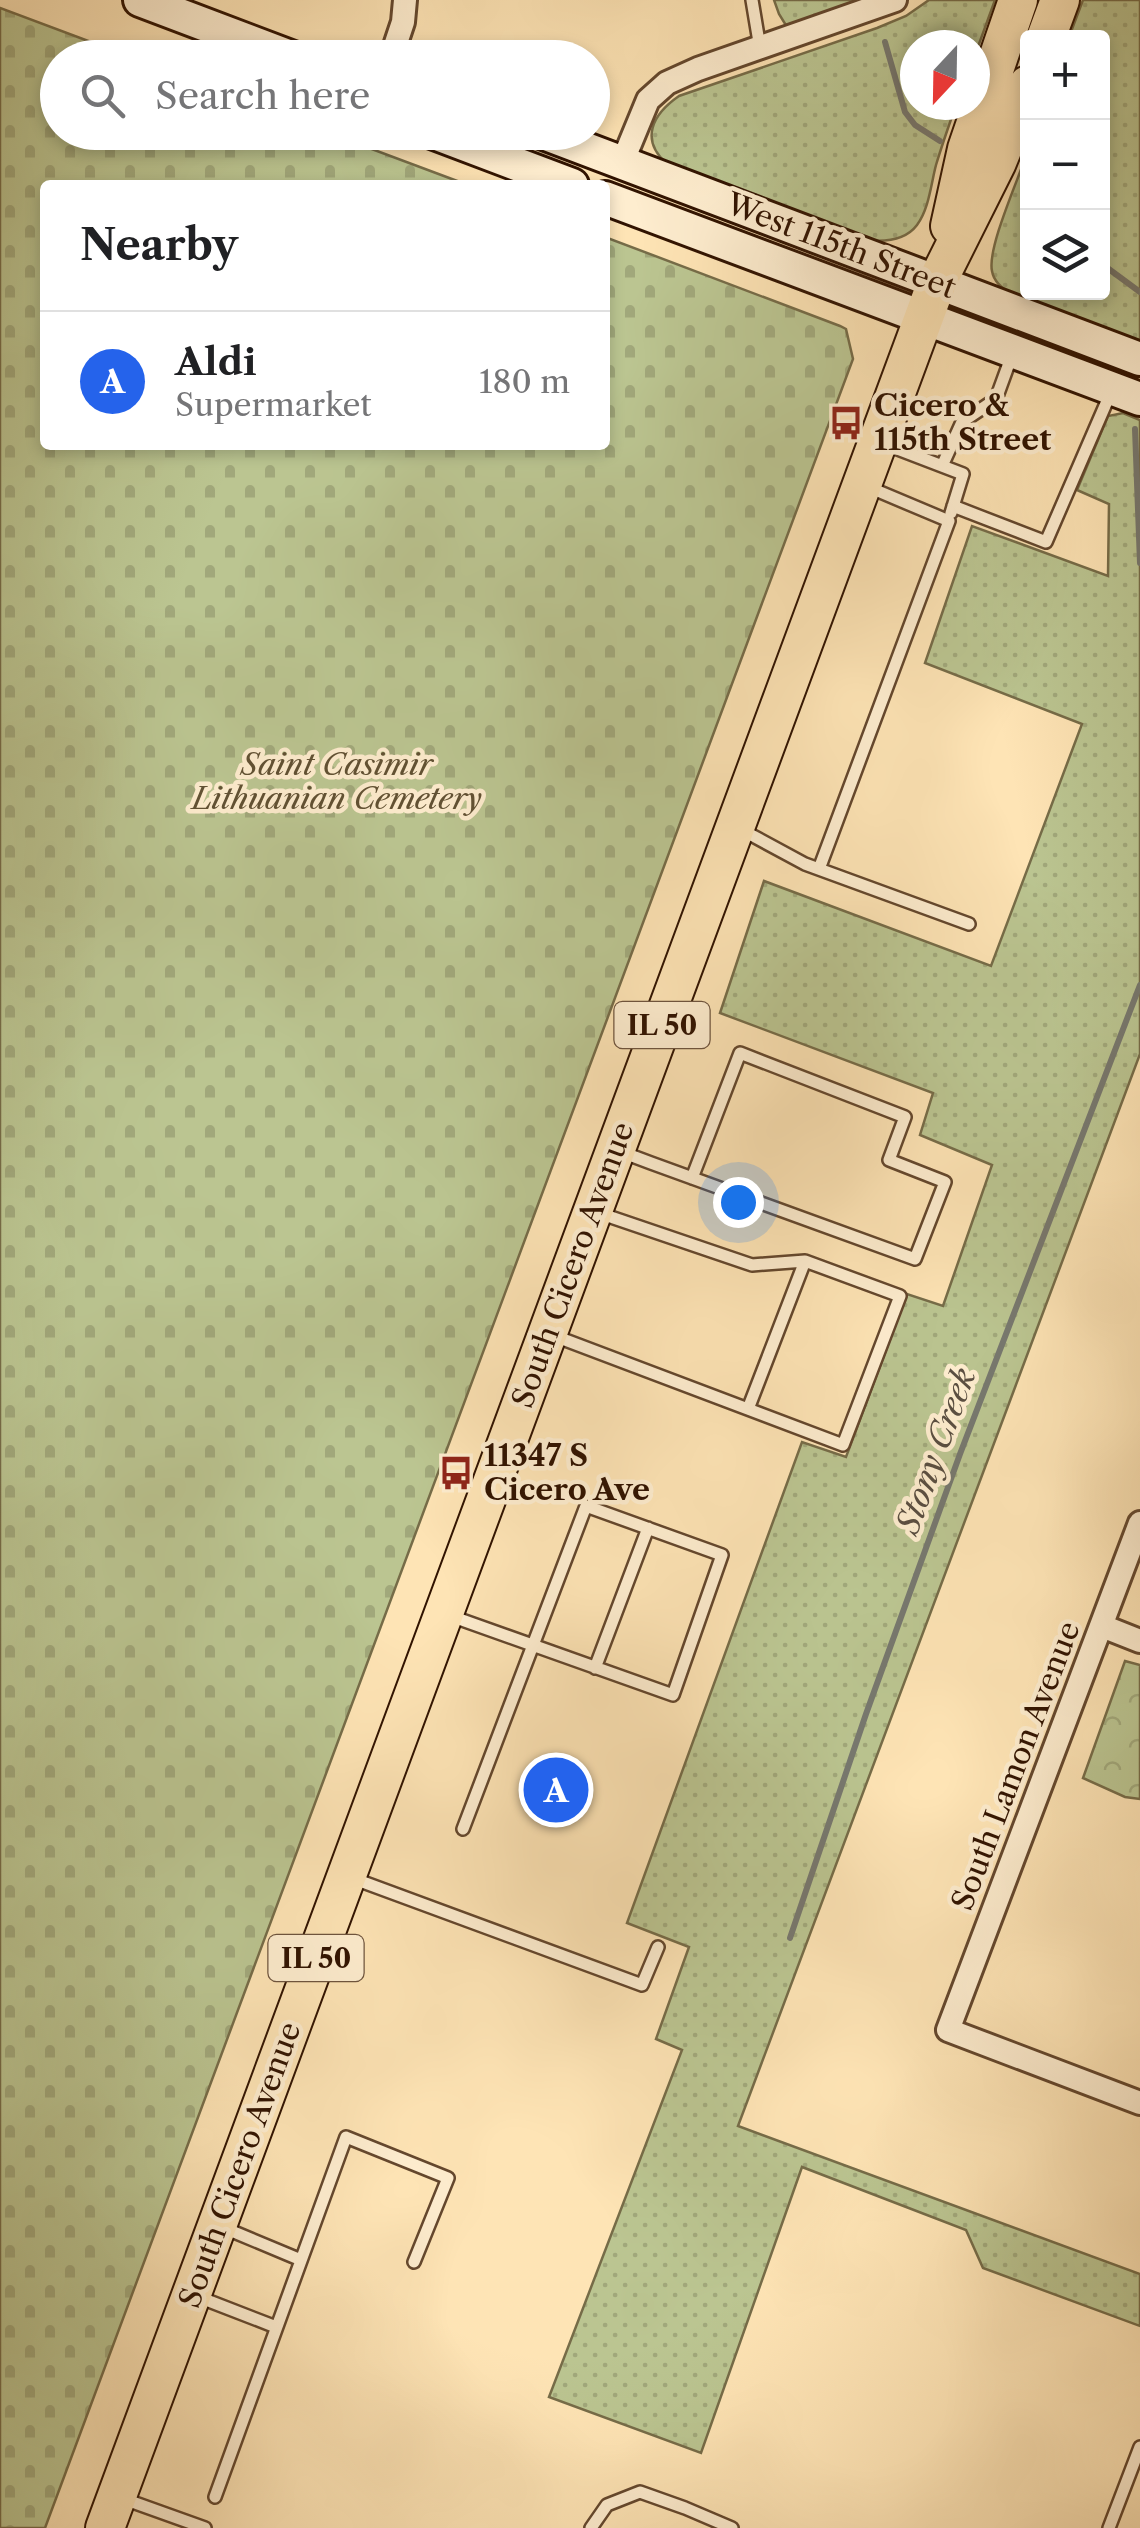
<!DOCTYPE html>
<meta charset="utf-8">
<style>
body{margin:0;font-family:"Libre Caslon Text",serif;background:#f2f2f2;color:#202124}
.controls{position:absolute;right:30px;top:30px;display:grid;overflow:hidden;border-radius:10px;box-shadow:0 5px 15px #0003}
.controls button{width:90px;height:90px;display:grid;place-items:center;padding:0;border:0;border-bottom:2px solid #e0e0e0;background:#fff;color:#202124;font:50px sans-serif}
.compass{position:absolute;left:900px;top:30px;width:90px;height:90px;border-radius:50%;background:#fff;box-shadow:0 5px 15px #0003;rotate:202deg}
.you{position:absolute;left:738px;top:1202px;width:35px;height:35px;margin:-25px;border:8px solid #fff;border-radius:50%;background:#1a73e8;box-shadow:0 0 0 15px #1a73e833}
.badge{display:grid;place-items:center;width:65px;height:65px;border-radius:50%;background:#2563eb;color:#fff;font-size:32px;font-weight:700}
.pin{position:absolute;translate:-50% -50%;border:5px solid #fff;box-shadow:0 2px 10px #0006}
.list{margin:0;padding:0;list-style:none}
h2{display:flex;justify-content:space-between;align-items:center;height:130px;margin:0;padding:0 40px;font-size:42px}
h2 small{font-size:32px;font-weight:400;color:#757577}
.list li{display:grid;grid-template-columns:65px 1fr auto;gap:30px;align-items:center;box-sizing:border-box;height:140px;padding:0 40px;border-top:2px solid #e0e0e0}
.list b{display:block;font-size:38px;white-space:nowrap}
.list p{margin:0;font-size:32px;white-space:nowrap;color:#757577}
.list em{font-size:32px;font-style:normal;color:#757577}
.icon{flex:none;width:55px;height:55px;fill:none;stroke:currentColor;stroke-width:2;stroke-linecap:round;stroke-linejoin:round}
.map{position:relative;flex:none;width:1140px;height:2528px;overflow:hidden}
.search{position:absolute;background:#fff;box-shadow:0 5px 15px #0003;left:40px;top:40px;width:570px;height:110px;display:flex;align-items:center;gap:25px;box-sizing:border-box;padding:0 35px;border-radius:55px;color:#757577;font-size:38px}
.panel{position:absolute;background:#fff;box-shadow:0 5px 15px #0003;left:40px;top:180px;width:570px;height:270px;border-radius:10px}
.map>svg:first-child{display:block}
.grass{fill:url(#grass-dots);stroke:#766c48;stroke-width:2.5}
.cemetery{fill:url(#cemetery-stones);stroke:#766c48;stroke-width:2.5}
.park{fill:url(#park-crowns);stroke:#766c48;stroke-width:2.5}
.lines{fill:none;stroke-linecap:round;stroke-linejoin:round}
.stream{stroke:#77786f;stroke-width:6}
.lane-casing{stroke:#64472d;stroke-width:16}
.street-casing{stroke:#64472d;stroke-width:28}
.secondary-casing{stroke:#311300;stroke-width:38}
.primary-casing{stroke:#311300;stroke-width:42}
.lane{stroke:#feedcf;stroke-width:11}
.street{stroke:#feedcf;stroke-width:22}
.secondary{stroke:#feedcf;stroke-width:32}
.primary{stroke:#fee4b5;stroke-width:38}
.labels{text-anchor:middle;stroke-width:9;stroke-linejoin:round;paint-order:stroke}
.shield{fill:#feedcf;stroke:#6e543e;stroke-width:2.5}
.shield-label{font-size:28px;font-weight:bold;fill:#311300}
.street-label{font-size:30px;fill:#311300;stroke:#feedcf}
.poi-label{font-size:30px;font-weight:bold;fill:#311300;stroke:#feedcf;text-anchor:start}
.park-label{font-size:30px;font-style:italic;fill:#615133;stroke:#feedcf}
.water-label{font-size:32px;font-style:italic;fill:#5a4e41;stroke:#feedcf}
</style>
<div class="map">
<svg width="1140" height="2528" viewBox="0 0 1140 2528">
<defs>
<pattern id="grass-dots" width="8" height="8" patternUnits="userSpaceOnUse" patternTransform="scale(2.5)"><rect width="8" height="8" fill="#bbc591"/><path d="M2 2h.1M6 6h.1" fill="none" stroke="#a1a87b" stroke-width="1.8" stroke-linecap="round"/></pattern>
<pattern id="cemetery-stones" width="16" height="16" patternUnits="userSpaceOnUse" patternTransform="scale(2.5)"><rect width="16" height="16" fill="#bbc591"/><path d="M2 7V4a2 2 0 0 1 4 0v3zM10 15v-3a2 2 0 0 1 4 0v3z" fill="#a1a87b"/></pattern>
<pattern id="park-crowns" width="20" height="18" patternUnits="userSpaceOnUse" patternTransform="scale(2.5)"><rect width="20" height="18" fill="#bbc591"/><path d="M2 6a3 3 0 1 1 6 0M12 15a3 3 0 1 1 6 0" fill="none" stroke="#a1a87b"/></pattern>
</defs>
<rect width="100%" height="100%" fill="#fee4b5"/>
<filter id="stains"><feTurbulence type="fractalNoise" baseFrequency=".002" numOctaves="4"/><feColorMatrix values="0 0 0 0 .2 0 0 0 0 .09 0 0 0 0 .02 0 0 0 .5 -.17"/></filter>
<radialGradient id="worn" r=".72"><stop offset=".6" stop-color="#630" stop-opacity="0"/><stop offset="1" stop-color="#630" stop-opacity=".3"/></radialGradient>
<path class="grass" d="M 774,0 L 862,0 L 787,27 L 779,14 Z
M 929,0 L 995,0 L 975,55 L 975,45 L 915,45 L 915,105 L 956,105 C 949,125 942,145 936,165 C 931,184 929,209 917,225 C 905,241 884,242 866,240 L 667,164 C 639,139 653,114 679,96 L 877,28 L 906,16 Z
M 1083,0 L 1140,0 L 1140,344 L 1013,296 C 1004,289 994,283 992,271 C 987,248 1019,178 1027,153 L 1028,292 L 1102,292 L 1102,38 L 1069,37 Z
M 1123,413 L 1140,420 L 1140,1054 L 738,2126 L 1140,2274 L 1140,2326 L 983,2268 L 966,2230 L 802,2167 L 701,2453 L 549,2397 L 682,2050 L 656,2039 L 689,1947 L 627,1923 L 802,1442 L 846,1457 L 907,1294 L 943,1306 L 992,1165 L 920,1135 L 933,1093 L 720,1013 L 764,881 L 991,966 L 1082,724 L 925,663 L 972,526 L 1108,576 L 1109,504 L 1077,490 L 1108,416 Z"/>
<path class="cemetery" d="M 0,8 L 131,57 L 58,58 L 58,132 L 329,133 L 468,185 L 45,185 L 45,445 L 605,445 L 605,237 L 840,326 L 846,329 L 853,359 L 45,2528 L 0,2528 Z"/>
<path class="park" d="M 1125,1661 L 1140,1665 L 1140,1799 L 1125,1797 L 1083,1778 Z"/>
<g class="lines">
<path class="stream" d="M 885,42 L 905,112 L 915,125 L 940,141
M 1024,200 L 1028,203
M 1102,264 L 1140,292
M 1135,429 L 1140,563
M 790,1938 L 866,1714 L 960,1454 L 1140,985"/>
<g class="lane-casing">
<path id="lane" d="M 752,0 L 760,48
M 882,443 L 963,474 L 951,513
M 942,466 L 962,422 L 996,399 L 1012,355
M 953,506 L 1046,542 L 1111,392
M 742,830 L 805,864 L 969,924
M 819,869 L 949,521 L 866,486
M 619,1151 L 651,1163 L 915,1259 L 945,1182 L 889,1160 L 905,1117 L 740,1053 L 692,1178
M 552,1335 L 843,1445 L 900,1296 L 805,1261 L 752,1265 L 599,1213
M 748,1409 L 805,1261
M 448,1615 L 673,1695 L 722,1555 L 586,1506 L 463,1829
M 595,1668 L 648,1528
M 352,1878 L 642,1985 L 658,1947
M 222,2227 L 301,2260
M 196,2296 L 276,2327
M 215,2497 L 346,2137 L 448,2178 L 414,2262
M 124,2499 L 205,2528
M 591,2528 L 607,2505 L 640,2492 L 685,2508 L 732,2528
M 1109,2528 L 1140,2447"/>
</g>
<g class="street-casing">
<path id="street" d="M 391,58 L 403,22 L 405,0
M 622,163 L 648,100 L 667,83 L 698,69 L 895,0
M 1140,1523 L 948,2030 L 1140,2103
M 1102,1626 L 1140,1641"/>
</g>
<g class="secondary-casing">
<path id="secondary" d="M 140,0 L 293,58
M 432,132 L 572,185
M 541,132 L 1140,359
M 605,198 L 1140,399"/>
</g>
<g class="primary-casing">
<path id="primary" d="M 1046,38 L 1060,0
M 950,226 L 967,149 L 1018,0
M 105,2528 L 937,282 L 997,162 L 1028,85"/>
</g>
<use href="#lane" class="lane"/>
<use href="#street" class="street"/>
<use href="#secondary" class="secondary"/>
<use href="#primary" class="primary"/>
</g>
<defs>
<g id="bus-bare" transform="scale(2.7)"><path d="M-5-6H5V4H4V6H2V4H-2V6H-4V4H-5ZM-3.5-4V0h7V-4ZM-3.5 1.2v1.5H-2V1.2ZM2 1.2v1.5H3.5V1.2Z" fill="#8f2418" stroke="#feedcf" stroke-width="2.5" paint-order="stroke"/></g>
</defs>
<g fill-rule="evenodd">
<use href="#bus-bare" x="846" y="423"/>
<use href="#bus-bare" x="456" y="1473"/>
</g>
<g class="labels">
<g class="shield">
<rect x="614.5" y="1002" width="95" height="46" rx="8"/>
<rect x="268.5" y="1935" width="95" height="46" rx="8"/>
</g>
<g class="shield-label">
<text x="662" y="1035">IL 50</text>
<text x="316" y="1968">IL 50</text>
</g>
<g class="street-label">
<text transform="translate(841 246) rotate(21)" y="10">West 115th Street</text>
<text transform="translate(573 1265) rotate(-70)" y="10">South Cicero Avenue</text>
<text transform="translate(1016 1766) rotate(-69)" y="10">South Lamon Avenue</text>
<text transform="translate(240 2165) rotate(-70)" y="10">South Cicero Avenue</text>
</g>
<g class="poi-label">
<text x="874" y="416">Cicero &amp;<tspan x="874" dy="34">115th Street</tspan></text>
<text x="484" y="1466">11347 S<tspan x="484" dy="34">Cicero Ave</tspan></text>
</g>
<g class="park-label">
<text x="337" y="775">Saint Casimir<tspan x="337" dy="34">Lithuanian Cemetery</tspan></text>
</g>
<g class="water-label">
<text transform="translate(936 1451) rotate(-70)" y="11">Stony Creek</text>
</g>
</g>
<rect width="100%" height="100%" filter="url(#stains)"/>
<rect width="100%" height="100%" fill="url(#worn)"/>
</svg>
<div class="controls">
<button>+</button>
<button>−</button>
<button><svg class="icon" aria-label="layers" viewBox="0 0 24 24"><path d="M12 4l9 5-9 5-9-5zM3 14l9 5 9-5"/></svg></button>
</div>
<svg class="compass" viewBox="-18 -18 36 36"><path d="M0-13l5 13h-10z" fill="#e53935"/><path d="M0 13l5-13h-10z" fill="#757577"/></svg>
<div class="you"></div>
<div class="pin badge" style="left:556px;top:1790px">A</div>
<div class="search"><svg class="icon" aria-label="search" viewBox="0 0 24 24"><circle cx="10" cy="10" r="6"/><path d="M15 15l6 6"/></svg>Search here</div>
<section class="panel">
<h2>Nearby<small></small></h2>
<ul class="list">
<li><span class="badge">A</span><div><b>Aldi</b><p>Supermarket</p></div><em>180 m</em></li>
</ul>
</section>
</div>
